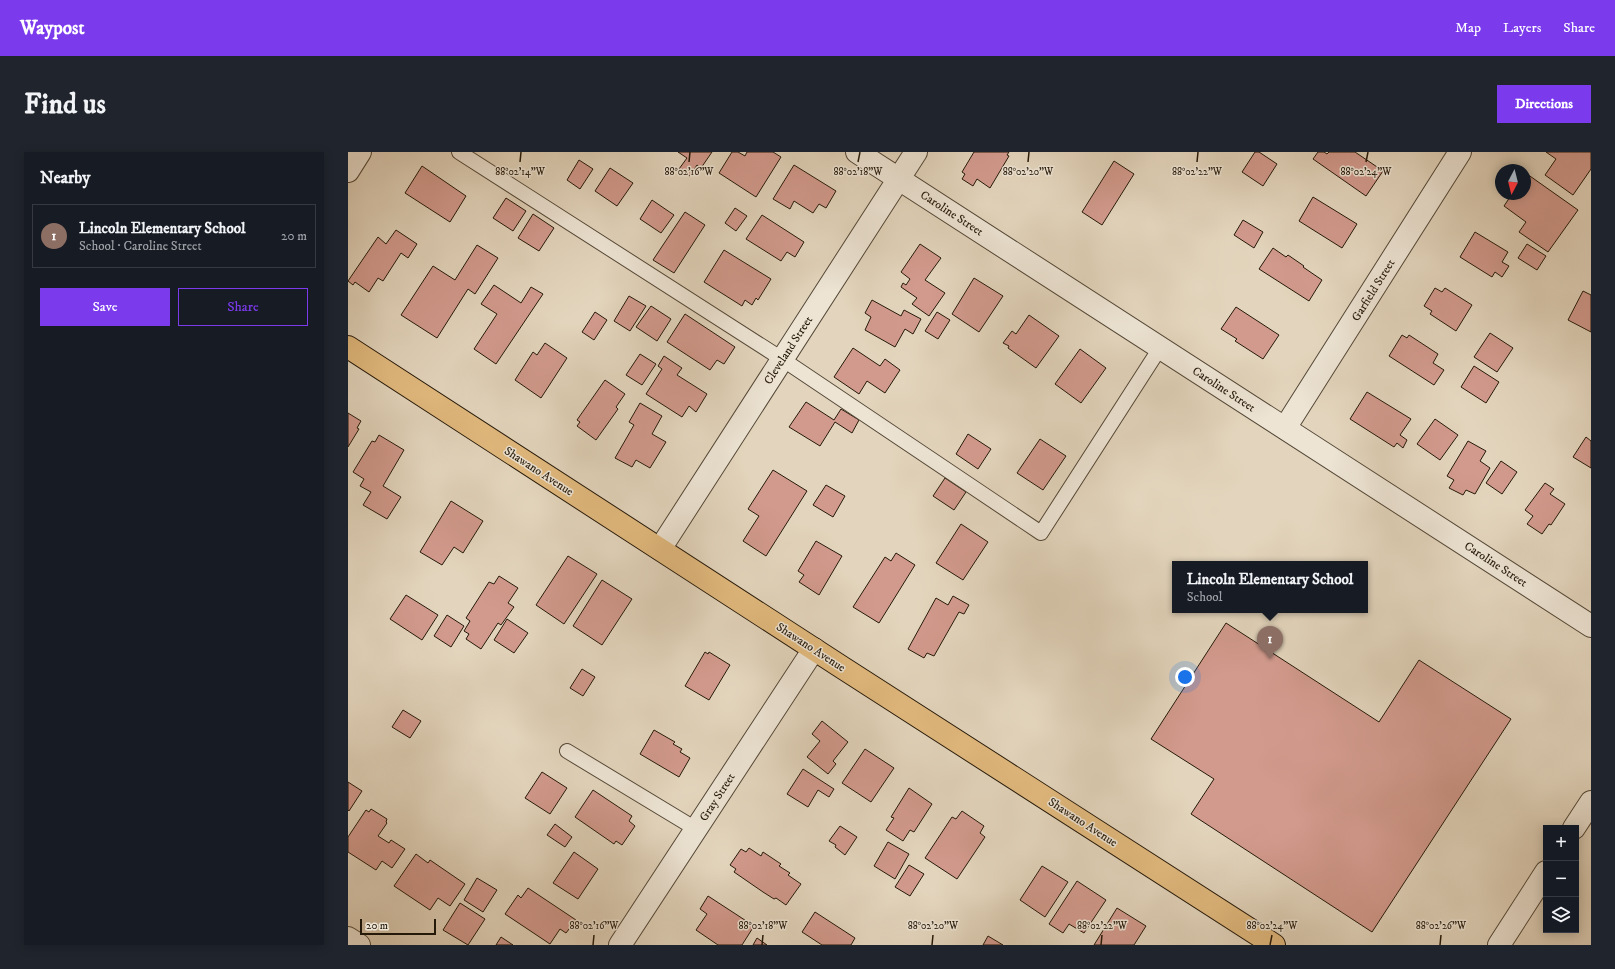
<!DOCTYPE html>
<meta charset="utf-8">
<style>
body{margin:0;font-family:"IM FELL DW Pica",serif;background:#20242c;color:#f1f3f6}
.controls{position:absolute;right:12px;bottom:12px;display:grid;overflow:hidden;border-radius:0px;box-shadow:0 2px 10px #0003}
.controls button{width:36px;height:36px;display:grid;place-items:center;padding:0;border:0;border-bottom:1px solid #363941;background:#171b24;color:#f1f3f6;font:20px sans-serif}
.compass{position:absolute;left:1147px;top:12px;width:36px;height:36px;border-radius:50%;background:#171b24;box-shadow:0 2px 10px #0003;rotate:187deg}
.scale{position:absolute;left:12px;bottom:10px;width:76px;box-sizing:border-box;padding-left:4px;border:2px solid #25190a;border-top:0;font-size:11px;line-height:14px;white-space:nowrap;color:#25190a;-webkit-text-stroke:3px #ede4d4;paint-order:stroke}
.you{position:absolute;left:837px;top:525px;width:14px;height:14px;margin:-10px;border:3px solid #fff;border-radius:50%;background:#1a73e8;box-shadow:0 0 0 6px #1a73e833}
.badge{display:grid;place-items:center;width:26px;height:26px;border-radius:50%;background:#7c3aed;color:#fff;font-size:13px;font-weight:700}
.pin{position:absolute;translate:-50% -33px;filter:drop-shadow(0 1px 2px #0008)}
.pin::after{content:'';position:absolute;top:21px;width:14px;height:12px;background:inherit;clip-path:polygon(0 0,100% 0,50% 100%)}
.popup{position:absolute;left:824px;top:409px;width:196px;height:52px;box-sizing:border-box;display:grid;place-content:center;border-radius:0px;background:#171b24;filter:drop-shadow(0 1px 3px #0005);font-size:13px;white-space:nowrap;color:#9ea1a6}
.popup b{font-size:15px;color:#f1f3f6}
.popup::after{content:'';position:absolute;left:50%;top:100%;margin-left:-8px;border:8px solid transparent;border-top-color:#171b24}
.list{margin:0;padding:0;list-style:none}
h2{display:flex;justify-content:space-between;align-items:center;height:52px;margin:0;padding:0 16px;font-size:17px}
h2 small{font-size:13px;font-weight:400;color:#9ea1a6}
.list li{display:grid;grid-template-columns:26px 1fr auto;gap:12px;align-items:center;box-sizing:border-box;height:64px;margin:0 8px 8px;padding:0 8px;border:1px solid #363941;border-radius:0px}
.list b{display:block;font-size:15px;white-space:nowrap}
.list p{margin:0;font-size:13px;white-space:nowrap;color:#9ea1a6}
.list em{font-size:13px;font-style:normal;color:#9ea1a6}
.actions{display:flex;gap:8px;padding:12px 16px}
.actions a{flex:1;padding:9px 0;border:1px solid #7c3aed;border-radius:0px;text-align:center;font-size:14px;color:#7c3aed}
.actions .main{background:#7c3aed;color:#fff}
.icon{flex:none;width:22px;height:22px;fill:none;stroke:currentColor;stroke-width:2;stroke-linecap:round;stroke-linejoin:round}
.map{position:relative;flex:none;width:1243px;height:793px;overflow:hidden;border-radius:0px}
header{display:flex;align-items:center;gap:24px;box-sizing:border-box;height:56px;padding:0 20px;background:#7c3aed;color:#fff}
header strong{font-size:19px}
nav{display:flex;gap:22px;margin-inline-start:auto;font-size:14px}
.intro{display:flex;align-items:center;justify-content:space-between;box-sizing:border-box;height:96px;padding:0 24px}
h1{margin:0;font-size:28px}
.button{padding:10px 18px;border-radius:0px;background:#7c3aed;color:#fff;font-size:14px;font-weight:700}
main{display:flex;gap:24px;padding:0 24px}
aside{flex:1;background:#171b24;border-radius:0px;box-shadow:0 2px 10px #0003}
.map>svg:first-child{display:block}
.building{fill:#d29a8d;stroke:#25190a}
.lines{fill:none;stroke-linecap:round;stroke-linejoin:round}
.service-casing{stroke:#544837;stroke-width:16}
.minor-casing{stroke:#544837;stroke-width:24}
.primary-casing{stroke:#25190a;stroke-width:24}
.service{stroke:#ede4d4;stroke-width:14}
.minor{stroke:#ede4d4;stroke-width:22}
.primary{stroke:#e2ba7e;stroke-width:22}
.ticks{fill:none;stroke:#25190a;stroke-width:1.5}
.labels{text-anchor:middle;stroke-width:3;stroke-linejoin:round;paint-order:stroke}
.street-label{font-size:12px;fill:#25190a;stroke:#ede4d4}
.ticks-label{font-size:10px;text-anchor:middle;fill:#25190a;stroke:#ede4d4;stroke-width:3;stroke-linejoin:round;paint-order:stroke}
</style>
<header>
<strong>Waypost</strong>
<nav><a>Map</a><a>Layers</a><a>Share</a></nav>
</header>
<div class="intro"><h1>Find us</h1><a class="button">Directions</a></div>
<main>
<aside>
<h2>Nearby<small></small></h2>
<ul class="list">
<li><span class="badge" style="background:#8d6e63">1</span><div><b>Lincoln Elementary School</b><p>School · Caroline Street</p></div><em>20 m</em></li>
</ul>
<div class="actions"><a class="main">Save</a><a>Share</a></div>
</aside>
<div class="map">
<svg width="1243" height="793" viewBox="0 0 1243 793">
<rect width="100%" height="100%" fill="#e3d5bd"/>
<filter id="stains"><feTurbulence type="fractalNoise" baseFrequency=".005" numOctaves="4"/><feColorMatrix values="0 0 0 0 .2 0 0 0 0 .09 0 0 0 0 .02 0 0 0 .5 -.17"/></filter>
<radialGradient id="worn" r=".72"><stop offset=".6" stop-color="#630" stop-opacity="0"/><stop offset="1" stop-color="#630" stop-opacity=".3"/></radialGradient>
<path class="building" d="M 330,0 L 364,0 L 353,16 L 349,13 L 342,24 L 331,17 L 339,6 Z
M 384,0 L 390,0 L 397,4 L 399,0 L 425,0 L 433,5 L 408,45 L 371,21 Z
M 626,0 L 661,0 L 659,3 L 661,4 L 642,36 L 629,27 L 625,34 L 614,27 L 617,22 L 614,20 Z
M 907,0 L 911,0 L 929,12 L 915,34 L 894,20 Z
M 970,0 L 976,0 L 979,2 L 981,0 L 1007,0 L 1035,19 L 1018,44 L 965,7 Z
M 1198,0 L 1243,0 L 1243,17 L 1225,43 L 1197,23 L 1208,7 Z
M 231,8 L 245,17 L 232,37 L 219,28 Z
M 766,9 L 786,22 L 754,73 L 734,60 Z
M 446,13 L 488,39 L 478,56 L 471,52 L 465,61 L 446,49 L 442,57 L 425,47 Z
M 74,14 L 118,44 L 102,70 L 57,41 Z
M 262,16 L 285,31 L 269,54 L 247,39 Z
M 1179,22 L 1230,58 L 1200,100 L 1171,80 L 1178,70 L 1156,54 L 1164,42 L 1177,42 L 1177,24 Z
M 965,45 L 1009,72 L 994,96 L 951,69 Z
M 158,46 L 178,59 L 165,79 L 145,66 Z
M 304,48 L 326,63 L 313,81 L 292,67 Z
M 387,56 L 399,64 L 388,79 L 377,71 Z
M 337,60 L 357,73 L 326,121 L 305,108 Z
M 185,62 L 206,76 L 191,99 L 170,86 Z
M 414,63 L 456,90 L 447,105 L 439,100 L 433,109 L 398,87 Z
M 895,68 L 915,80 L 906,96 L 886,83 Z
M 48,78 L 69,92 L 60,106 L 53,101 L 35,129 L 30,126 L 21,140 L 7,130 L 5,133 L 0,129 L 30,85 L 38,92 Z
M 1127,80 L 1160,100 L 1154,110 L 1161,114 L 1154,125 L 1147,120 L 1144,125 L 1112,105 Z
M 572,92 L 593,106 L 577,128 L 597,141 L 581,164 L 564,152 L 569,146 L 553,135 L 555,131 L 558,133 L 562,127 L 553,120 Z
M 1179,92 L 1198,104 L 1189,118 L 1170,106 Z
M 129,93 L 150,106 L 127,142 L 120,137 L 89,186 L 53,163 L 85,114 L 107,128 Z
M 925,96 L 938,105 L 940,103 L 956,114 L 955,115 L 974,128 L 961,149 L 911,117 Z
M 376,98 L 423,127 L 410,148 L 408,146 L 404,153 L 397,148 L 394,154 L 356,130 Z
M 626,126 L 655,144 L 631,180 L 604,162 Z
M 146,133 L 173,151 L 183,135 L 195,142 L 148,212 L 126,197 L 149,162 L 133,152 Z
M 1087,136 L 1094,140 L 1097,136 L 1124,153 L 1108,179 L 1082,162 L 1084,159 L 1076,154 Z
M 1235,139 L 1243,143 L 1243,180 L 1220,168 Z
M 281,144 L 298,154 L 282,179 L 266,169 Z
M 524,148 L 553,164 L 556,158 L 573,167 L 565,182 L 557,177 L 547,195 L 517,178 L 523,165 L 517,161 Z
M 303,154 L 323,167 L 309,189 L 288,175 Z
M 888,155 L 931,183 L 915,207 L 887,189 L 889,187 L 873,177 Z
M 247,160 L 259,168 L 246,188 L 234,180 Z
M 589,160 L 602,168 L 590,187 L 577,179 Z
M 337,162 L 387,195 L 376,212 L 369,208 L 362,218 L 319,190 Z
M 681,163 L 711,184 L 688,216 L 660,196 L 661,194 L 655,191 L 664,179 L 668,182 Z
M 1142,181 L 1165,196 L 1149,220 L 1126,205 Z
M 1054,183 L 1059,186 L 1061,183 L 1090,202 L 1085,211 L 1096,218 L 1086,233 L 1041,204 Z
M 197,191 L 219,206 L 193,246 L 167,228 L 185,200 L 189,203 Z
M 505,196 L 532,214 L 537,207 L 552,218 L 537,241 L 519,229 L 511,242 L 486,225 Z
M 732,197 L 758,216 L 733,251 L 707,232 Z
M 292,202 L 308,212 L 294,233 L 278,223 Z
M 316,204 L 334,216 L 329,223 L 359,242 L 348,260 L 341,254 L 334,265 L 298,242 L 314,217 L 310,214 Z
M 1126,214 L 1151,230 L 1138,251 L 1113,235 Z
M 257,228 L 277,242 L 268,255 L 270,257 L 248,288 L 229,274 L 232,270 L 229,268 Z
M 1019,240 L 1063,267 L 1052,283 L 1059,288 L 1055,296 L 1049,291 L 1046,295 L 1002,267 Z
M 458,250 L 486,268 L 493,257 L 511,268 L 504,281 L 487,270 L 472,294 L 441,275 Z
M 292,251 L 314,264 L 304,282 L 318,290 L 302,316 L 288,308 L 284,315 L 267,306 L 286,273 L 281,270 Z
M 0,261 L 13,269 L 9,276 L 11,277 L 0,295 Z
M 1087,267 L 1110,283 L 1092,308 L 1069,292 Z
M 620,282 L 643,297 L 630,317 L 608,302 Z
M 31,283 L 56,298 L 35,334 L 53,345 L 39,367 L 15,353 L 23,340 L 12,334 L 16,327 L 5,320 L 24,289 L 27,290 Z
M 1238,285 L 1243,289 L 1243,316 L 1225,305 Z
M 692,287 L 718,304 L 695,338 L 669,321 Z
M 1120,289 L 1138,299 L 1132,309 L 1142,316 L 1127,342 L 1118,338 L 1115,343 L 1101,336 L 1106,328 L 1099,324 Z
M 1153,309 L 1169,320 L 1154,342 L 1138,331 Z
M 425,318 L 459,339 L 418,404 L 395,389 L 411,364 L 400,357 Z
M 597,326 L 618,340 L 606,358 L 585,344 Z
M 1197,331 L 1206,337 L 1202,342 L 1217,352 L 1203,373 L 1201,372 L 1194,382 L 1179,372 L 1185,364 L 1177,358 Z
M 478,333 L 497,344 L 485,365 L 465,353 Z
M 103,349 L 135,369 L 115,401 L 106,395 L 94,413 L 72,400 Z
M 613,372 L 640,390 L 615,428 L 588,411 Z
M 468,389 L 494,404 L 471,443 L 451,430 L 456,423 L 450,419 Z
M 548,401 L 567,413 L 531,471 L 505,455 L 537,405 L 543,409 Z
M 220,404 L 249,422 L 216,472 L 188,453 Z
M 151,424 L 170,436 L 160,451 L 166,455 L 153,473 L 150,471 L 133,497 L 118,487 L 121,482 L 116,479 L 122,469 L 118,466 L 141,430 L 146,432 Z
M 254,428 L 284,447 L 254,493 L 225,474 Z
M 58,443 L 90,463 L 74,488 L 42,467 Z
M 605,444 L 621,453 L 616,462 L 611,460 L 586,504 L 579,501 L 576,506 L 560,497 L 588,446 L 600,453 Z
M 99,463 L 116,474 L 103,495 L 86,484 Z
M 159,467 L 180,481 L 166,501 L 146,488 Z
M 878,471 L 1031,570 L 1071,508 L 1163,567 L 1024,780 L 843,662 L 866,627 L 803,587 Z
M 357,500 L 360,502 L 361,500 L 382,513 L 361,548 L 337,534 Z
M 234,517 L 247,525 L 235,544 L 222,536 Z
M 55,558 L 73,569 L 62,586 L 44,575 Z
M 474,569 L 500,590 L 485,609 L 488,612 L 480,622 L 459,605 L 472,589 L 464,582 Z
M 306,578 L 327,590 L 325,592 L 334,597 L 332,600 L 342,606 L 331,625 L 292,602 Z
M 517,597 L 546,616 L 523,650 L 494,631 Z
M 455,617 L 486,637 L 481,645 L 470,638 L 460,655 L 439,642 Z
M 194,620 L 219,636 L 202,662 L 177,646 Z
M 0,630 L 14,639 L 1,659 L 0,658 Z
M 561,636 L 584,652 L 566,680 L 562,678 L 555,689 L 538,678 L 546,666 L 543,665 Z
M 245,638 L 284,664 L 281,669 L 287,674 L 274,693 L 268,689 L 266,692 L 227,665 Z
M 23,657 L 39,667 L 38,670 L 39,671 L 30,684 L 41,691 L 43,688 L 57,697 L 44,716 L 34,709 L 28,718 L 0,700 L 0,685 L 18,658 L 21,660 Z
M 614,659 L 636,674 L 632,681 L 637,685 L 609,727 L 577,706 L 604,665 L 608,667 Z
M 207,672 L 224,685 L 217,695 L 199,683 Z
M 492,674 L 509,685 L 497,703 L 487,695 L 488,693 L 481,689 Z
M 540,690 L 561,702 L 547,727 L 526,714 Z
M 401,696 L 413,704 L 415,700 L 433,712 L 431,714 L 442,721 L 440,723 L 453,732 L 438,753 L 428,746 L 426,747 L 415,740 L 386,720 L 388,717 L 382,713 L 393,697 L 398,700 Z
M 226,700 L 250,717 L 230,747 L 205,731 Z
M 68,702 L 80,711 L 82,708 L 117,732 L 102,754 L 90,746 L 82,758 L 46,734 Z
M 561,713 L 576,722 L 562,744 L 547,735 Z
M 694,714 L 720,730 L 697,765 L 672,748 Z
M 129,726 L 149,738 L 135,760 L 116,748 Z
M 729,729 L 758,748 L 736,781 L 721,772 L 715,781 L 701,772 Z
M 180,736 L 228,768 L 218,781 L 212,777 L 202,792 L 157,762 L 170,743 L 173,746 Z
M 360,744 L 406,774 L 394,793 L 370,793 L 348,778 L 359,762 L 352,757 Z
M 112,751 L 137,767 L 120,793 L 95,778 Z
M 769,756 L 798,774 L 786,793 L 746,793 Z
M 467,760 L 507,786 L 503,793 L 474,793 L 454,780 Z
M 640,784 L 655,793 L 635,793 Z
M 153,785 L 165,793 L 148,793 Z
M 409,786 L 419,793 L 405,793 Z"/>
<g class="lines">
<g class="service-casing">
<path id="service" d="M 111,0 L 434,207 L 693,381 L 812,196
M 219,599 L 348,677"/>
</g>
<g class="minor-casing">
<path id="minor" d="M 509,0 L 1243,474
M 0,19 L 12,0
M 937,276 L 1112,0
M 312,397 L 568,0
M 1226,676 L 1243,650
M 0,786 L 11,793
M 272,793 L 466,497
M 1151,793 L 1198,720"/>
</g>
<g class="primary-casing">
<path id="primary" d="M 0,195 L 495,516 L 926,793"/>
</g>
<use href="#service" class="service"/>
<use href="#minor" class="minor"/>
<use href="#primary" class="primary"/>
</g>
<path class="ticks" d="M 172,10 L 173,0M 341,10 L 342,0M 510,10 L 512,0M 680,10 L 681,0M 849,10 L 850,0M 1018,10 L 1020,0M 245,793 L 246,783M 414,793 L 415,783M 584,793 L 585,783M 753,793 L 754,783M 922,793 L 924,783M 1092,793 L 1093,783"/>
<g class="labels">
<g class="street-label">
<text transform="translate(604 61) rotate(33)" y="4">Caroline Street</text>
<text transform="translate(1025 138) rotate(-58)" y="4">Garfield Street</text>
<text transform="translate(440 198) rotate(-57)" y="4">Cleveland Street</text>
<text transform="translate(876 237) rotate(33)" y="4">Caroline Street</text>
<text transform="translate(191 319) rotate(33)" y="4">Shawano Avenue</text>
<text transform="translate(1148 412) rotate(33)" y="4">Caroline Street</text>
<text transform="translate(463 495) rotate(33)" y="4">Shawano Avenue</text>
<text transform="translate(369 645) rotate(-57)" y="4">Gray Street</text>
<text transform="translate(735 670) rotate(33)" y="4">Shawano Avenue</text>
</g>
</g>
<g class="ticks-label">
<text x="172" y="23">88°02'14"W</text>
<text x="341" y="23">88°02'16"W</text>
<text x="510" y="23">88°02'18"W</text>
<text x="680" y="23">88°02'20"W</text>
<text x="849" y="23">88°02'22"W</text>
<text x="1018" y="23">88°02'24"W</text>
<text x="246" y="777">88°02'16"W</text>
<text x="415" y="777">88°02'18"W</text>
<text x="585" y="777">88°02'20"W</text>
<text x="754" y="777">88°02'22"W</text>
<text x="924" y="777">88°02'24"W</text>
<text x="1093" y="777">88°02'26"W</text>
</g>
<rect width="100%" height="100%" filter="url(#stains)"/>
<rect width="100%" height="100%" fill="url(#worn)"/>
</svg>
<div class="controls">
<button>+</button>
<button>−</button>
<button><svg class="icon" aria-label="layers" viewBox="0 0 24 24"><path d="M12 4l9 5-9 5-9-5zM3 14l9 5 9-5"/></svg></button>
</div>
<svg class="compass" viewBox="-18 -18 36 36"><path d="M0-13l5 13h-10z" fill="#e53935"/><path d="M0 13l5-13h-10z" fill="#9ea1a6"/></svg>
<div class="scale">20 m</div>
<div class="you"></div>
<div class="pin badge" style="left:922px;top:507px;background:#8d6e63">1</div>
<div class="popup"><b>Lincoln Elementary School</b>School</div>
</div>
</main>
